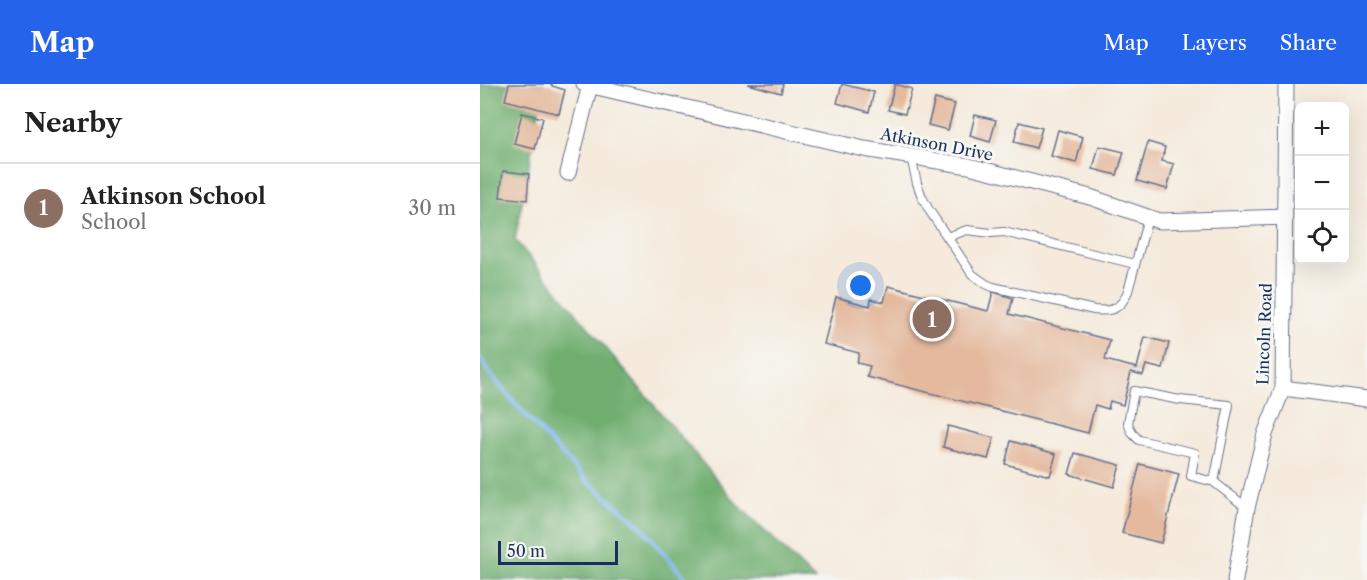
<!DOCTYPE html>
<meta charset="utf-8">
<style>
body{margin:0;font-family:"Libre Caslon Text",serif;background:#f6f6f6;color:#222}
.controls{position:absolute;right:18px;top:18px;display:grid;overflow:hidden;border-radius:9px;box-shadow:0 6px 24px #0002}
.controls button{width:54px;height:54px;display:grid;place-items:center;padding:0;border:0;border-bottom:2px solid #e0e0e0;background:#fff;color:#222;font:30px sans-serif}
.scale{position:absolute;left:18px;bottom:15px;width:120px;box-sizing:border-box;padding-left:6px;border:3px solid #1b2f5e;border-top:0;font-size:16px;line-height:21px;white-space:nowrap;color:#1b2f5e;-webkit-text-stroke:4px #f6f6f2;paint-order:stroke}
.you{position:absolute;left:381px;top:202px;width:21px;height:21px;margin:-15px;border:4px solid #fff;border-radius:50%;background:#1a73e8;box-shadow:0 0 0 9px #1a73e833}
.badge{display:grid;place-items:center;width:39px;height:39px;border-radius:50%;background:#2563eb;color:#fff;font-size:20px;font-weight:700}
.pin{position:absolute;translate:-50% -50%;border:3px solid #fff;box-shadow:0 2px 6px #0006}
.list{margin:0;padding:0;list-style:none}
h2{display:flex;justify-content:space-between;align-items:center;height:78px;margin:0;padding:0 24px;font-size:26px}
h2 small{font-size:20px;font-weight:400;color:#767676}
.list li{display:grid;grid-template-columns:39px 1fr auto;gap:18px;align-items:center;box-sizing:border-box;height:90px;padding:0 24px;border-top:2px solid #e0e0e0}
.list b{display:block;font-size:22px;white-space:nowrap}
.list p{margin:0;font-size:20px;white-space:nowrap;color:#767676}
.list em{font-size:20px;font-style:normal;color:#767676}
.icon{flex:none;width:33px;height:33px;fill:none;stroke:currentColor;stroke-width:2;stroke-linecap:round;stroke-linejoin:round}
.map{position:relative;flex:none;width:887px;height:496px;overflow:hidden}
header{display:flex;align-items:center;gap:36px;box-sizing:border-box;height:84px;padding:0 30px;background:#2563eb;color:#fff}
header strong{font-size:28px}
nav{display:flex;gap:33px;margin-inline-start:auto;font-size:21px}
main{display:flex}
aside{flex:1;background:#fff}
.map>svg:first-child{display:block}
.forest{fill:#6fae6f;stroke:#456e66;stroke-width:1.5}
.lines{fill:none;stroke-linecap:round;stroke-linejoin:round}
.stream{stroke:#81b7f0;stroke-width:4.5}
.building{fill:#e4b99e}
.service-casing{stroke:#67708a;stroke-width:10}
.minor-casing{stroke:#67708a;stroke-width:17}
.service{stroke:#fff;stroke-width:8}
.minor{stroke:#fff;stroke-width:15}
.labels{text-anchor:middle;stroke-width:6;stroke-linejoin:round;paint-order:stroke}
.street-label{font-size:16px;fill:#1b2f5e;stroke:#f6f6f2}
</style>
<header>
<strong>Map</strong>
<nav><a>Map</a><a>Layers</a><a>Share</a></nav>
</header>
<main>
<aside>
<h2>Nearby<small></small></h2>
<ul class="list">
<li><span class="badge" style="background:#8d6e63">1</span><div><b>Atkinson School</b><p>School</p></div><em>30 m</em></li>
</ul>
</aside>
<div class="map">
<svg width="887" height="496" viewBox="0 0 887 496">
<rect width="100%" height="100%" fill="#f6f6f2"/>
<filter id="ink" filterUnits="userSpaceOnUse"><feTurbulence type="fractalNoise" baseFrequency=".0167" numOctaves="2"/><feDisplacementMap in="SourceGraphic" scale="12" xChannelSelector="R" yChannelSelector="G"/><feConvolveMatrix kernelMatrix="1 2 1 2 8 2 1 2 1" color-interpolation-filters="sRGB"/></filter>
<filter id="wash" filterUnits="userSpaceOnUse"><feTurbulence type="fractalNoise" baseFrequency=".008" numOctaves="4" result="noise"/><feDisplacementMap in="SourceGraphic" scale="24" xChannelSelector="R" yChannelSelector="G"/><feGaussianBlur stdDeviation="1.35" result="paint"/><feColorMatrix in="noise" values="0 0 0 0 0 0 0 0 0 0 0 0 0 0 0 0 0 1.4 0 .05"/><feComposite in="paint" operator="in"/></filter>
<g filter="url(#wash)">
<rect width="100%" height="100%" fill="#f5eadb"/>
<path class="forest" d="M 0,0 L 64,0 L 35,156 L 258,421 L 335,496 L 0,496 Z"/>
<g class="lines">
<path class="stream" d="M 0,274 L 9,289 L 40,325 L 107,397 L 160,441 L 207,496"/>
</g>
<g id="blocks">
<path class="building" d="M 29,0 L 72,0 L 72,2 L 85,6 L 79,30 L 25,16 Z
M 268,0 L 303,0 L 301,9 Z
M 362,0 L 394,8 L 389,28 L 357,19 Z
M 415,0 L 432,5 L 425,30 L 408,26 Z
M 455,15 L 475,20 L 468,46 L 448,41 Z
M 42,29 L 63,34 L 55,65 L 34,60 Z
M 495,31 L 516,36 L 510,58 L 490,52 Z
M 539,38 L 562,44 L 556,64 L 534,58 Z
M 578,46 L 603,53 L 596,79 L 571,72 Z
M 668,58 L 685,63 L 682,77 L 694,80 L 687,105 L 657,97 Z
M 619,62 L 644,68 L 637,91 L 613,85 Z
M 23,87 L 49,90 L 47,116 L 20,113 Z
M 408,202 L 508,227 L 513,208 L 533,214 L 529,230 L 630,256 L 625,276 L 657,284 L 665,253 L 689,259 L 683,285 L 666,281 L 663,291 L 651,288 L 643,321 L 630,317 L 628,325 L 615,321 L 608,349 L 387,293 L 390,282 L 377,279 L 379,269 L 344,260 L 356,213 L 390,222 L 391,215 L 404,218 Z
M 468,342 L 514,354 L 508,375 L 463,363 Z
M 531,357 L 576,370 L 570,392 L 525,380 Z
M 595,369 L 640,381 L 634,403 L 589,390 Z
M 660,380 L 699,390 L 681,459 L 642,449 Z"/>
</g>
</g>
<g filter="url(#ink)">
<use href="#blocks" fill-opacity="0" stroke="#67708a" stroke-width="1.5"/>
<g class="lines">
<g class="service-casing">
<path id="service" d="M 431,73 L 437,99 L 442,113 L 449,126 L 492,190 L 506,200 L 513,203 L 614,226 C 632,228 641,225 648,207 L 668,134
M 467,153 L 487,146 L 511,149 L 524,148 L 655,180
M 734,398 L 749,321 L 700,316 L 654,307 L 648,339 L 652,349 L 659,356 L 715,369 L 711,392 L 734,398 L 767,424"/>
</g>
<g class="minor-casing">
<path id="minor" d="M 104,0 L 384,65 L 489,82 L 610,113 L 679,137 L 805,133
M 88,89 L 110,1
M 803,304 L 887,315
M 755,496 L 767,424 L 785,350 L 803,304 L 806,0"/>
</g>
<use href="#service" class="service"/>
<use href="#minor" class="minor"/>
</g>
</g>
<g class="labels">
<g class="street-label">
<text transform="translate(457 60) rotate(11)" y="6">Atkinson Drive</text>
<text transform="translate(784 250) rotate(-88)" y="6">Lincoln Road</text>
</g>
</g>
</svg>
<div class="controls">
<button>+</button>
<button>−</button>
<button><svg class="icon" aria-label="locate" viewBox="0 0 24 24"><circle cx="12" cy="12" r="6"/><path d="M12 2v4M12 18v4M2 12h4M18 12h4"/></svg></button>
</div>
<div class="scale">50 m</div>
<div class="you"></div>
<div class="pin badge" style="left:452px;top:235px;background:#8d6e63">1</div>
</div>
</main>
